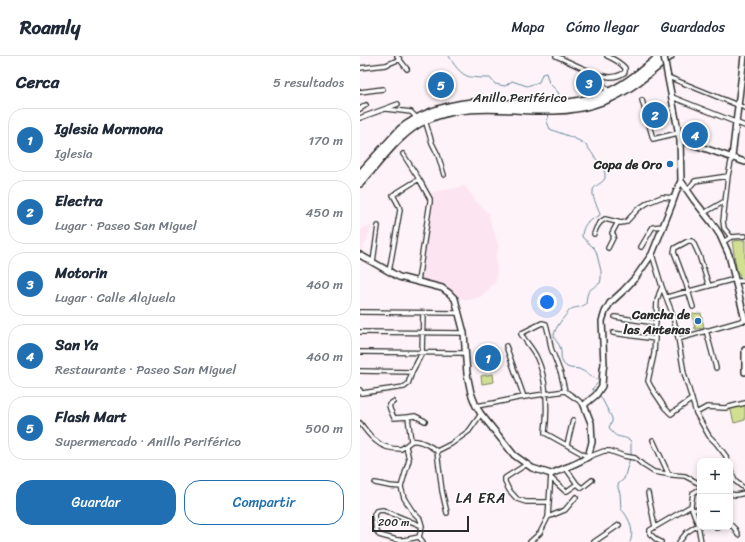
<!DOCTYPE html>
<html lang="es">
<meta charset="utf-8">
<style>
body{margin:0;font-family:Sriracha,sans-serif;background:#f2f2f3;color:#1f2937}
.controls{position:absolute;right:12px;bottom:12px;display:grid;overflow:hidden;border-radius:8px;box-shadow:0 2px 6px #0003}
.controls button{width:36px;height:36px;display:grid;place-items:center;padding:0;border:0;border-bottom:1px solid #e0e1e3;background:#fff;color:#1f2937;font:20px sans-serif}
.scale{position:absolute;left:12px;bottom:10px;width:97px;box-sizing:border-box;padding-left:4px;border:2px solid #2b2b2b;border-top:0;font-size:11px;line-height:14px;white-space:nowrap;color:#2b2b2b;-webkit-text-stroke:3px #fff;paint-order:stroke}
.you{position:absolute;left:187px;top:246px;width:14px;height:14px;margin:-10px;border:3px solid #fff;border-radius:50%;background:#1a73e8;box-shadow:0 0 0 6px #1a73e833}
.badge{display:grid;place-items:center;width:26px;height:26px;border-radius:50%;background:#1f6fb2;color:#fff;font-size:13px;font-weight:700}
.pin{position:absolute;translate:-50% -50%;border:2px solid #fff;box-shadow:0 1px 4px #0006}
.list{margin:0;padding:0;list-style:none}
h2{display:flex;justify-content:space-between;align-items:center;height:52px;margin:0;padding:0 16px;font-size:17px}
h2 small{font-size:13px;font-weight:400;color:#747a83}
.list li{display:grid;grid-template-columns:26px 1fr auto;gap:12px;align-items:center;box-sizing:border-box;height:64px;margin:0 8px 8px;padding:0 8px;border:1px solid #e0e1e3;border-radius:16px}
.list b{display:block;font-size:15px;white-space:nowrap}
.list p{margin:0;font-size:13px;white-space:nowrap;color:#747a83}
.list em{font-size:13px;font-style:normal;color:#747a83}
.actions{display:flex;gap:8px;padding:12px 16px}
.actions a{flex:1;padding:9px 0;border:1px solid #1f6fb2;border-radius:16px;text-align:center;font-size:14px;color:#1f6fb2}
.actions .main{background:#1f6fb2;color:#fff}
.map{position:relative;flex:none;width:385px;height:486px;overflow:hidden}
header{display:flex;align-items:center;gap:24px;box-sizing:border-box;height:56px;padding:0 20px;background:#fff;border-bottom:1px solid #e0e1e3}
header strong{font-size:19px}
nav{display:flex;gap:22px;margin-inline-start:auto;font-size:14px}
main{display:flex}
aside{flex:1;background:#fff}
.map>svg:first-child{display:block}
.built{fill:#fce5f0}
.green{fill:#d0df92;stroke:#7e855e}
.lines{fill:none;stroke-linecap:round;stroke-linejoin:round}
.stream{stroke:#618a9b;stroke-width:1}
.street-casing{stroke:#2b2b2b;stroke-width:6}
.secondary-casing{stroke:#2b2b2b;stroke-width:8}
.highway-casing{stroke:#2b2b2b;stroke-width:10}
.street{stroke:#fff;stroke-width:3.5}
.secondary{stroke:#fff;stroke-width:5}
.highway{stroke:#fff;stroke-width:7}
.secondary-bridge-casing{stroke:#2b2b2b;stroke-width:8;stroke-linecap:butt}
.secondary-bridge{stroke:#fff;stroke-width:5}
.poi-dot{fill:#1f6fb2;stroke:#fff;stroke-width:1.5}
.labels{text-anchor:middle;stroke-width:3;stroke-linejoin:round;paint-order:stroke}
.street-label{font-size:13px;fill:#2b2b2b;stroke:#fff}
.poi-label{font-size:13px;font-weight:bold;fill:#2b2b2b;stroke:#fff;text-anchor:end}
.neighbourhood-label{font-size:14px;letter-spacing:1px;fill:#2b2b2b;stroke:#fff}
</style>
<header>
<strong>Roamly</strong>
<nav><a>Mapa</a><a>Cómo llegar</a><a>Guardados</a></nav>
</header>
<main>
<aside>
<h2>Cerca<small>5 resultados</small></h2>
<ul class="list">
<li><span class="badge">1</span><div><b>Iglesia Mormona</b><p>Iglesia</p></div><em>170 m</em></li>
<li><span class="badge">2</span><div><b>Electra</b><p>Lugar · Paseo San Miguel</p></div><em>450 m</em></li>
<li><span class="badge">3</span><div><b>Motorin</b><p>Lugar · Calle Alajuela</p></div><em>460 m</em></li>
<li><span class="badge">4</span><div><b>San Ya</b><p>Restaurante · Paseo San Miguel</p></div><em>460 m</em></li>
<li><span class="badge">5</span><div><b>Flash Mart</b><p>Supermercado · Anillo Periférico</p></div><em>500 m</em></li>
</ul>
<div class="actions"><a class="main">Guardar</a><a>Compartir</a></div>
</aside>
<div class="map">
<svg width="385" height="486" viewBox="0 0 385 486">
<rect width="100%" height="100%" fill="#fef3f8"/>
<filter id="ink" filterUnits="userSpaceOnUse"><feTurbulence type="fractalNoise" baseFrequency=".025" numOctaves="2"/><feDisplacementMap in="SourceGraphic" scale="8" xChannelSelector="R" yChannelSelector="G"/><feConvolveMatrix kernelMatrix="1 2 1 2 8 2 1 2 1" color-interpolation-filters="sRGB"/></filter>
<g filter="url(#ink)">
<path class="built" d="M 105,130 L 117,146 L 129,158 L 131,168 L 139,191 L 136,201 L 137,223 L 134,228 L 120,241 L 109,244 L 96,241 L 90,235 L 60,224 L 72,145 L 69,137 Z
M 13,169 L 0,198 L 0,175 L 5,171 Z"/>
<path class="green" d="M 385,184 L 385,223 L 380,223 L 379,217 L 377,217 L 372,185 Z
M 341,257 L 344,272 L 335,273 L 332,258 Z
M 133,318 L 134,326 L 122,328 L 121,320 Z
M 385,348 L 385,364 L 374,367 L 370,351 Z"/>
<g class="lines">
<path class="stream" d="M 89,0 C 93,8 101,19 110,21 C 116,22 124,22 130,22 L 135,28 L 145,30 L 152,25 L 167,30 L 179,26 L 182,18 L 186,17 L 189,27 L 198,36 L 199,38 L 197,43
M 189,58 L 187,66 L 190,73 C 201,78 218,82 227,90 C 230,94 233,99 236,103 C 241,108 246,115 245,122 C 243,128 233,129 233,135 C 232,144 239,151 240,159 C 236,162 232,163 228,166 C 224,169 222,176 222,181 L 233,191 L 236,195 L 241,215 L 241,223 L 240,227 C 229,235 227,233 226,248 C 219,253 215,250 210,254 C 205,260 194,272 194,280 C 195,285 199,287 200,291 C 203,299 198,304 207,311 C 211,313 215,312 219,313 C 224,315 233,321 238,324 L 239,326 L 232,333 L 235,335
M 239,339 L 241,341 L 252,362 L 252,366 L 249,371 C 256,385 262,378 271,385 L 271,399
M 270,486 C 275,475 269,461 261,453 L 260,437 L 258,432 L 258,428 L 264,423 L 270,402"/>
<g class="street-casing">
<path id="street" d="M 37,0 L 47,13
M 196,0 C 210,6 236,20 250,21 C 255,21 261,19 265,16 L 265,12 C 260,6 254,3 247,0
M 0,12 L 26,9 L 40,3
M 240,19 L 238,23 L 249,36
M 308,21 L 385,52
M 0,36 L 23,33
M 312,41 L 385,70
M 282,44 L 293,83 L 318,77
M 0,53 L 6,49
M 26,53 L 51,56 L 57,62
M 0,62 L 38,48
M 65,64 L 72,87 L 78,99 L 84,119
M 43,98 L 59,123 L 70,143 L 70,146 L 58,225
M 327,134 L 335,125 L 368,120
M 344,157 L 365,145
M 234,178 C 236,171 239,166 245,163 L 261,167 L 266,166 L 278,153 L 289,146 L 302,141 L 314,142
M 371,181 L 385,180
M 363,186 L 371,181 L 364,172 L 363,165 L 368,120 L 372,101
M 281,191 L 291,174 L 293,171 L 304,170
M 248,192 L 254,180 L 252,177 L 258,166
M 292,198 L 302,231 L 311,254 L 317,276 L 324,317 L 336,357 L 349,380 L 356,387 L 366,400 L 367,405
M 13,206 L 18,170
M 29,216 L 40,154 L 39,150 L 33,139 L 59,123
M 376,225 L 385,225
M 302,231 L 299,238 L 297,245 L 294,298 L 288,325 L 291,331 L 305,352 L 311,358 L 332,343
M 307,241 L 375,223
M 333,251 L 326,228 L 314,196 L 315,192 L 328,185 L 332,185 L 333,186 L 339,199 L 349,230
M 0,256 L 98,257
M 255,261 L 296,267
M 346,274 L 356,312
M 0,276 L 104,277
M 253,277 L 295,283
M 318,283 L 385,264
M 146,290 L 164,341
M 0,296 L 105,297
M 0,315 L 52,316
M 0,334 L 1,337 L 2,337 L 44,331 L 48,328 L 52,316 L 62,297 L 63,257
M 205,335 L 201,318 L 191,292 L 189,280 L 186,268 L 182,267 L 162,277 L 161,278 C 166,286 173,293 177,302 C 187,323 188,353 185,376 L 185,377 L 228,401 L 244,395 L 250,395 L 264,400 L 275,402 L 283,409 L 294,416 L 313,419 L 325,420 L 340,428
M 33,346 L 29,349 L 30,353 L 34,362 L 48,361 L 51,385
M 116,350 L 134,347 L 158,342 L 205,335 L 218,344 L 224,349
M 336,357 L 347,351 L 365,352 L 385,347
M 48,361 L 55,360 L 65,365
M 0,367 C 5,373 10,381 16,385 C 22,391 33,393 41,393 C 45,391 48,387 52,385 C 59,383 72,391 77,395 L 91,388 L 109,375 L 121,358
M 293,384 L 309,419
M 207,389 L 213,364
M 46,390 L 49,404 L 46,414 L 41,431 L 44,442 L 53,456 L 60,463 L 62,470 L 59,481 L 63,486
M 77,395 L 82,435 L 87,457
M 167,408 L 145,422 L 145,426 L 149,434 L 157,443 L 166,446 L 189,446
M 205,411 L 217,428
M 370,412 L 375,425 L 385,433
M 191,422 L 205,435 L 207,435 L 217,428 L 222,432 L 232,424
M 15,427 L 30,430 L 41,431
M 340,433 L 333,437 L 332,444 L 331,450 L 338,469 L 341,486
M 288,437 L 295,471
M 370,438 L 376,439 L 385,437
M 333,454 L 340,453
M 188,461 L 205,454 L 216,441
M 370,468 L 375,473 L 378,479
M 357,472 L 357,471
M 59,481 L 44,484 L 37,484 L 19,479 L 16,474 L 14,459 L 16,455 L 23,454 L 62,470
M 170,486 L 180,477 L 188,461 L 191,418
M 234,486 L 259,469
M 301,486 L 297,484 L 290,478 L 290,474 L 331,450
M 319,486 L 327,476 L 338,469"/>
</g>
<g class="secondary-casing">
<path id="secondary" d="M 307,17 L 320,84 L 321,125 L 334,144 L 352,167 L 360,179 L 369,199 L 385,264
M 320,84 L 385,106
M 372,101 L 384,0
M 0,199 L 39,221 L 82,232 L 89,237 L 95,243 L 104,277 L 107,318 L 111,337 L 116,350 L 121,358 L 154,399 L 172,412 L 191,418 C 204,412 217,408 228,401 L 232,386 L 231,367 L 224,349 L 236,339 L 242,330 L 243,314 L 244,308 L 242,265 L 245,256 L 250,247 L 263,235 L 276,221 L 292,198 L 312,148 L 318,131 L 321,125
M 385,294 L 385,316"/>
</g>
<g class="highway-casing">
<path id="highway" d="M 0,118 L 40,74 C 61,57 85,50 112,47 C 128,47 144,48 161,48 C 190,49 214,49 242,39 C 264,31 283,14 301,0
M 0,127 C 19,106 39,76 65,64 C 106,45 151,55 194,54 C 211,54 229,50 245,44 C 269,35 290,16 310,0"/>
</g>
<use href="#street" class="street"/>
<use href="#secondary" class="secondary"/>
<use href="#highway" class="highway"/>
<g class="secondary-bridge-casing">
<path id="secondary-bridge" d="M 304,0 L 307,17"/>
</g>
<use href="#secondary-bridge" class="secondary-bridge"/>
</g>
</g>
<g class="poi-dot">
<circle cx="310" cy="108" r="4"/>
<circle cx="338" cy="265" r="4"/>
</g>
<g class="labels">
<g class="street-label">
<text x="160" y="46">Anillo Periférico</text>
</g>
<g class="poi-label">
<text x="302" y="113">Copa de Oro</text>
<text x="330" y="263">Cancha de<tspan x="330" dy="15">las Antenas</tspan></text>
</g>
<g class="neighbourhood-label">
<text x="121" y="447">LA ERA</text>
</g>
</g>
</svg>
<div class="controls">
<button>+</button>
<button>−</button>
</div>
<div class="scale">200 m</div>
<div class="you"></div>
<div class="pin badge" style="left:128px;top:302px">1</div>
<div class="pin badge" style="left:295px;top:59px">2</div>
<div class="pin badge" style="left:229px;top:27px">3</div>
<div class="pin badge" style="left:335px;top:79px">4</div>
<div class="pin badge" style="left:81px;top:29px">5</div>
</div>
</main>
